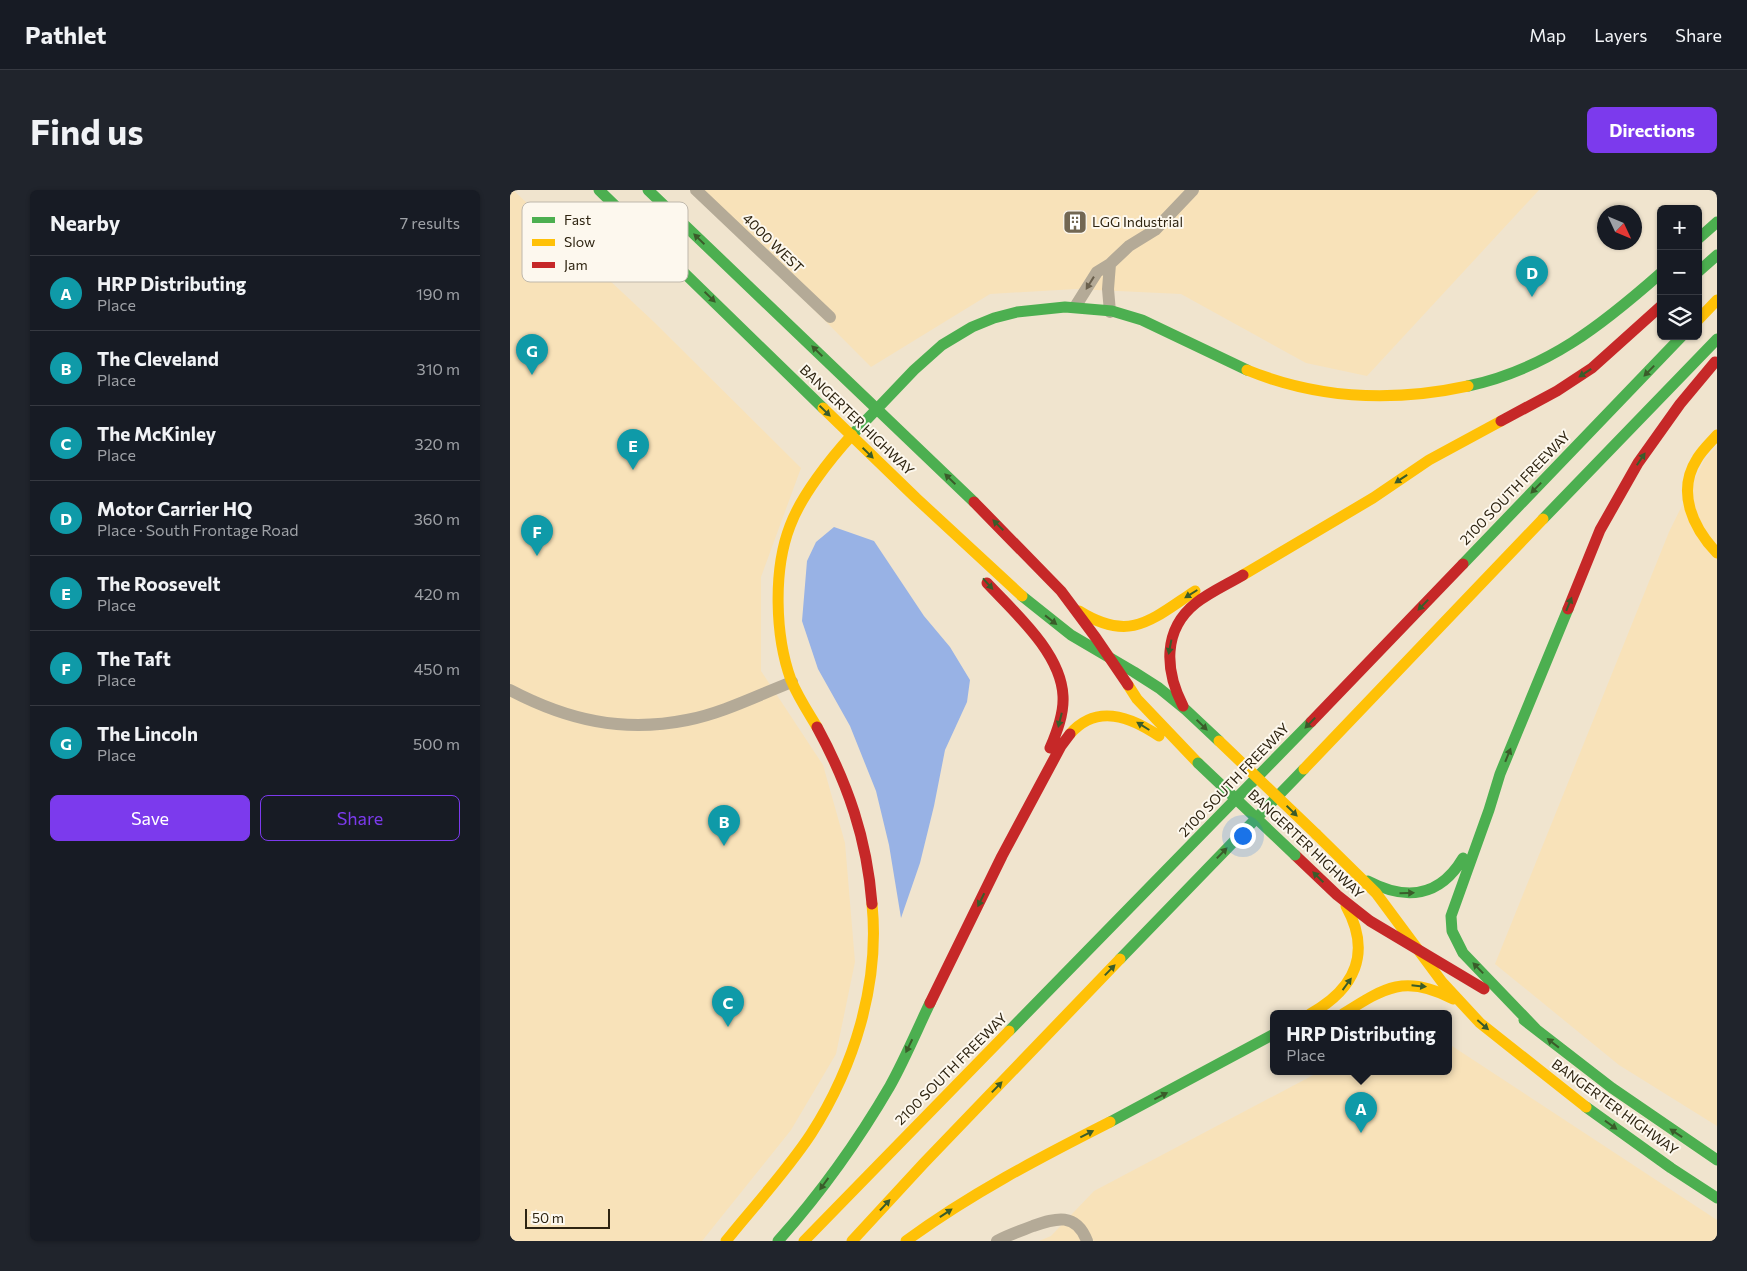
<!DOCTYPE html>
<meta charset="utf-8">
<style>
body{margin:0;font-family:Commissioner,sans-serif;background:#20242c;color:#f1f3f6}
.controls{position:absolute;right:15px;top:15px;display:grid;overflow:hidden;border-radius:8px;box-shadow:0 1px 4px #0004}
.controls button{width:45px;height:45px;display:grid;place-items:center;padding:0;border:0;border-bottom:1px solid #363941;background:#171b24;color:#f1f3f6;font:25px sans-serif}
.compass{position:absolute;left:1087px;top:15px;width:45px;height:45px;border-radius:50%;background:#171b24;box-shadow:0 1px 4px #0004;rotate:134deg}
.scale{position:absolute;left:15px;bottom:12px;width:85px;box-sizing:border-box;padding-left:5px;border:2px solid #2e2411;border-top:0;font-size:14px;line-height:18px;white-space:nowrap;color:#2e2411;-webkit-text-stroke:4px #fdf8ee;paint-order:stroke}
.you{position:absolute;left:732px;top:645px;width:18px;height:18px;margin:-12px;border:4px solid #fff;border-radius:50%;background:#1a73e8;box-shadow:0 0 0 8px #1a73e833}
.badge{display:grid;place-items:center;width:32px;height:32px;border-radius:50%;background:#7c3aed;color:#fff;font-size:16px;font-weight:700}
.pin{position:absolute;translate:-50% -41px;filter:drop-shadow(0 1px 2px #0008)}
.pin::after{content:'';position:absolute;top:26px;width:18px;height:15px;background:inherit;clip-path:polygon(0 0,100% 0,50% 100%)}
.popup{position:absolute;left:760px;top:820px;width:182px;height:65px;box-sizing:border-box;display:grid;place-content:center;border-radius:8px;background:#171b24;filter:drop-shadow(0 1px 4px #0005);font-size:16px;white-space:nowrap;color:#9ea1a6}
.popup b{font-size:19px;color:#f1f3f6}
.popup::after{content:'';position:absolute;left:50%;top:100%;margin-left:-10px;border:10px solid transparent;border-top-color:#171b24}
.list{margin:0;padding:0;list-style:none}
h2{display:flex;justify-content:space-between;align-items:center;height:65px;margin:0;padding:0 20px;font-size:21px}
h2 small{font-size:16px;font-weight:400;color:#9ea1a6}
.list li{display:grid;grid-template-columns:32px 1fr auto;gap:15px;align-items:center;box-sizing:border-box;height:75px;padding:0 20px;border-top:1px solid #363941}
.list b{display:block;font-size:19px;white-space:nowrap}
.list p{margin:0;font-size:16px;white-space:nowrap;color:#9ea1a6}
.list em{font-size:16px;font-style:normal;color:#9ea1a6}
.actions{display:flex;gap:10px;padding:15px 20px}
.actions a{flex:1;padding:11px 0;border:1px solid #7c3aed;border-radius:8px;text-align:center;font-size:18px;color:#7c3aed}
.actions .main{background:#7c3aed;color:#fff}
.icon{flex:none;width:28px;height:28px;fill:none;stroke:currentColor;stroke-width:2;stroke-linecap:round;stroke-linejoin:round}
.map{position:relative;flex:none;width:1207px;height:1051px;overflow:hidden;border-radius:8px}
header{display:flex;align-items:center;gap:30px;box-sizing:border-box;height:70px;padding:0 25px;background:#171b24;border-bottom:1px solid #363941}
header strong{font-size:24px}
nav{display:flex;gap:28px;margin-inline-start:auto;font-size:18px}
.intro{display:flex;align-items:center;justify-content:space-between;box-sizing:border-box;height:120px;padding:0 30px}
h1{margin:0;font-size:35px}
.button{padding:12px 22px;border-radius:8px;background:#7c3aed;color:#fff;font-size:18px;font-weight:700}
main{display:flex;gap:30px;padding:0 30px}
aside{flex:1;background:#171b24;border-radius:8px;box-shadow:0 1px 4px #0004}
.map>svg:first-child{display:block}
.built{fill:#f8e2b9}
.water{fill:#98b2e5}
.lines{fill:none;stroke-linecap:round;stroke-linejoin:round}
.street{stroke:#b4aa97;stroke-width:12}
.fast{stroke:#4caf50;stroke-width:11}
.slow{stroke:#ffc107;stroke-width:11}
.jam{stroke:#c62828;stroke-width:11}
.fast-bridge{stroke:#4caf50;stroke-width:11}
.slow-bridge{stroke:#ffc107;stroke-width:11}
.oneway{fill:#3a5c2a}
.oneway2{fill:#6a604d}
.labels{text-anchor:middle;stroke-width:4;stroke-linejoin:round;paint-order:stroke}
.poi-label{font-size:14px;fill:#2e2411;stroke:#fdf8ee;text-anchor:start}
.street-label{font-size:14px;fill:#2e2411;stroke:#fdf8ee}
.key{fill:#fdf8ee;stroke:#bfb8ac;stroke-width:1}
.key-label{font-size:14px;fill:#2e2411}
</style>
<header>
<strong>Pathlet</strong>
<nav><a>Map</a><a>Layers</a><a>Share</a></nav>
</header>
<div class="intro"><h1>Find us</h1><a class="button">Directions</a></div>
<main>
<aside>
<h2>Nearby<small>7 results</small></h2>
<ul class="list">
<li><span class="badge" style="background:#0f9aa8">A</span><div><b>HRP Distributing</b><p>Place</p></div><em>190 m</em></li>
<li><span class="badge" style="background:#0f9aa8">B</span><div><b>The Cleveland</b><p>Place</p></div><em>310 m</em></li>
<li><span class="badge" style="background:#0f9aa8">C</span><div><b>The McKinley</b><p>Place</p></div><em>320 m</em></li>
<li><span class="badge" style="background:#0f9aa8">D</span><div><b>Motor Carrier HQ</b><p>Place · South Frontage Road</p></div><em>360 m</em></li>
<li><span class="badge" style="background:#0f9aa8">E</span><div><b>The Roosevelt</b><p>Place</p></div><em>420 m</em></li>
<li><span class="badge" style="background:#0f9aa8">F</span><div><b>The Taft</b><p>Place</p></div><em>450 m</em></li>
<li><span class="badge" style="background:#0f9aa8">G</span><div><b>The Lincoln</b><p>Place</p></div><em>500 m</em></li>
</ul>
<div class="actions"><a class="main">Save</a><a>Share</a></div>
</aside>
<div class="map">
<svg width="1207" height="1051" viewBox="0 0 1207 1051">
<rect width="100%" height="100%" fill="#f0e4ce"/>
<path class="built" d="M 0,0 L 3,0 L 144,132 L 291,278 L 251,387 L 251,481 L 313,575 L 335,653 L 345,772 L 326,864 L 281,940 L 192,1051 L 0,1051 Z
M 185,0 L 1029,0 L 857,186 L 796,173 L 671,104 L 566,99 L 480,104 L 361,177 Z
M 1207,256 L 1207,936 L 1109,875 L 985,774 L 1159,342 L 1194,271 Z
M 939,854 L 1207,1030 L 1207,1051 L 529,1051 L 541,1046 L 584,1001 L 809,882 L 938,882 Z"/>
<path class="water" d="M 324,337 L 364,351 L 414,426 L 440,457 L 460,490 L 457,512 L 435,560 L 424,616 L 410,673 L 391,728 L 379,655 L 366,601 L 340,536 L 308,479 L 292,431 L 297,371 L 306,352 Z"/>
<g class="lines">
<path class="street" d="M 186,0 L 320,127
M 565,117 L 587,82 L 600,74 L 619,56 L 645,40 L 683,0
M 600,122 L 598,99 L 600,74
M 0,500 C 57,530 113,543 177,530 C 213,523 248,505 282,492
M 487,1051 C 498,1045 510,1041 523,1036 C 546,1028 566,1022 577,1051"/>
<path class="fast" d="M 89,0 L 313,218
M 138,0 L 464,312
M 1188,49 L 1207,32
M 1188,82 L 1207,65
M 958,196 C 1037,179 1092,135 1151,83
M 342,245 L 404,180 L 432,155 L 462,137 L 484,128 L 507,122 L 555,117 L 602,121 L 632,130 L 737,180
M 1033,329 L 1207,149
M 953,374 L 1172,146
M 512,406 L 561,445 L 624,482 L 649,498 L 676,520 L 709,551
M 858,691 C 896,711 930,707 953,668
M 610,769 L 794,579
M 1014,830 L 1102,898 L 1207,970
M 1026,839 L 953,763 L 942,741 L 941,726 L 979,620 L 990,584 L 1058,419
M 499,841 L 801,532
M 1076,917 L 1161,978 L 1207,1008
M 600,932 L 764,844
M 268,1051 C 310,1004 348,951 380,896 C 395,869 407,840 420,813"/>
<path class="slow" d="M 1188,130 L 1207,110
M 737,180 C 808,209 884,212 958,196
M 313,218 L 406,308 L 512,406
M 1207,245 C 1200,253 1192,260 1187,269 C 1166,302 1183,338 1207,363
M 733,385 L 863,308 L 919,270 L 991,231
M 569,421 C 620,453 641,430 685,401
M 618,495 L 627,509 L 688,573
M 307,537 C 298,522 288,507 281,490 C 265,446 263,380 280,336 C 291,306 320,269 342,245
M 560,544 C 587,513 621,527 649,546
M 794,579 L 1033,329
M 806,644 L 866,703 L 932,792 L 970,833 L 1076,917
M 800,824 C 845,799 862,763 836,716
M 833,824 C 875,797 896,784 943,809
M 216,1051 C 244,1016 276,982 301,944 C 344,877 370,794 362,714
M 294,1051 L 499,841
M 342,1051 L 414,973 L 610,769
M 396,1051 C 460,1004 529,968 600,932"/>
<path class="jam" d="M 991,231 L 1047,201 L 1082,178 L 1151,116
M 464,312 L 551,401 L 586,448 L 618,495
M 477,393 C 505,423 551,463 553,506 C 554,524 547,542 540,558
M 1058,419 L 1090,340 L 1128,273 L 1170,214 L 1205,172
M 673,516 C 655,481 652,440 686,413 C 700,402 718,394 733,385
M 801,532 L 953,374
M 307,537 C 338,594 357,649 362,714
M 785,665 L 827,705 L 860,731 L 974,799
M 420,813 L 492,666 L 551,556 L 560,544"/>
<path class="fast-bridge" d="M 688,573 L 785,665"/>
<path class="slow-bridge" d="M 709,551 L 806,644"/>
</g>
<defs><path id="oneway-solid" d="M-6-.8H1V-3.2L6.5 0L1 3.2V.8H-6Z" transform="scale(1.25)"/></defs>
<g class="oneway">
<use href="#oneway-solid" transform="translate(189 49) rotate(-136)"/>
<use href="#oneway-solid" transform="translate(200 107) rotate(44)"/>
<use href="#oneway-solid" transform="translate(307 161) rotate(-136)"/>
<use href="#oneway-solid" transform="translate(1139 181) rotate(134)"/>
<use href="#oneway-solid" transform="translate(1075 183) rotate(147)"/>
<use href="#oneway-solid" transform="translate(315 221) rotate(44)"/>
<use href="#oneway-solid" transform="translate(358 263) rotate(44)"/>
<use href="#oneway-solid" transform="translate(1131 269) rotate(-56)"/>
<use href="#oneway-solid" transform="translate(440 289) rotate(-136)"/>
<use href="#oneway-solid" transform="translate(891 289) rotate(146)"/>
<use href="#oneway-solid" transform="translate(1026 298) rotate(134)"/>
<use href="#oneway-solid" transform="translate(488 335) rotate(-135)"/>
<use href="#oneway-solid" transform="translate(478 394) rotate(48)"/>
<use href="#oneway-solid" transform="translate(681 404) rotate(148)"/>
<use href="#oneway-solid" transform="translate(1059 414) rotate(-68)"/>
<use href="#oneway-solid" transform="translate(913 415) rotate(134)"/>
<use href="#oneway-solid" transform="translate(541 430) rotate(38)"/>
<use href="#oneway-solid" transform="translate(660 457) rotate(101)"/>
<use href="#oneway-solid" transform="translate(550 530) rotate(104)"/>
<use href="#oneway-solid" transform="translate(800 533) rotate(134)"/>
<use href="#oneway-solid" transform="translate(692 535) rotate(44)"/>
<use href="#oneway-solid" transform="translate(633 536) rotate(-148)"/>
<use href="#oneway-solid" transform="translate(998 565) rotate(-68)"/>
<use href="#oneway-solid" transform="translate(782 621) rotate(44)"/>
<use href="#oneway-solid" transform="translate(712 663) rotate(-46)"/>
<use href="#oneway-solid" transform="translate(808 687) rotate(-136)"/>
<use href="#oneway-solid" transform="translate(897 703) rotate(-1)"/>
<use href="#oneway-solid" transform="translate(471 710) rotate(116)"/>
<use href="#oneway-solid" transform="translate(968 778) rotate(-134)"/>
<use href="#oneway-solid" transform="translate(600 780) rotate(-46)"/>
<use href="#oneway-solid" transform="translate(837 794) rotate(-54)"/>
<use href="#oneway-solid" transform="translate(909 796) rotate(6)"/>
<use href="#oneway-solid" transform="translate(973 835) rotate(41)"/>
<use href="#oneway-solid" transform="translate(1043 853) rotate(-142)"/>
<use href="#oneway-solid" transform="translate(399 856) rotate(116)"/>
<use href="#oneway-solid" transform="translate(487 897) rotate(-46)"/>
<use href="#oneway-solid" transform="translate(651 906) rotate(-27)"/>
<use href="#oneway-solid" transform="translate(1101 935) rotate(36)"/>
<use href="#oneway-solid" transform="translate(1166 943) rotate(-146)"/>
<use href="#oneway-solid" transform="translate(577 944) rotate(-27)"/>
<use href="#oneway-solid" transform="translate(314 994) rotate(126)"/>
<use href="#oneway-solid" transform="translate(375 1015) rotate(-47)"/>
<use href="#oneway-solid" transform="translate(436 1023) rotate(-34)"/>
</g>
<use class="oneway2" href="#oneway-solid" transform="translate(580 93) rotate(122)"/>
<defs>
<g id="building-square" transform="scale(1.25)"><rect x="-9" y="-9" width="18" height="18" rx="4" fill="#726753" stroke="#fdf8ee"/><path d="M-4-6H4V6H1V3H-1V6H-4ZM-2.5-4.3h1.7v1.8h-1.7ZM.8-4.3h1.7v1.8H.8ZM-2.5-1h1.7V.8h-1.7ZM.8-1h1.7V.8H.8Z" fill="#fff"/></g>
</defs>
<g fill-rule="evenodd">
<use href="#building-square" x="565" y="32"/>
</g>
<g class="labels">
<g class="poi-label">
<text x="582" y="37">LGG Industrial</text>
</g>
<g class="street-label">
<text transform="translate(263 53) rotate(44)" y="5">4000 WEST</text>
<text transform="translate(347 230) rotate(44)" y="5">BANGERTER HIGHWAY</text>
<text transform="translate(1005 298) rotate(-46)" y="5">2100 SOUTH FREEWAY</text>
<text transform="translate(724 590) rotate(-46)" y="5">2100 SOUTH FREEWAY</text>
<text transform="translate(796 654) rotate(43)" y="5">BANGERTER HIGHWAY</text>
<text transform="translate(441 879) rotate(-45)" y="5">2100 SOUTH FREEWAY</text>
<text transform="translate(1105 917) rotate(36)" y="5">BANGERTER HIGHWAY</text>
</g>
</g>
<rect x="12" y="12" width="166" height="80" rx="8" class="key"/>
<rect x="22" y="27" width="23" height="6" fill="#4caf50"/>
<rect x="22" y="49" width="23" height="7" fill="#ffc107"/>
<rect x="22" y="72" width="23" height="6" fill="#c62828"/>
<g class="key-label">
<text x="54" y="35">Fast</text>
<text x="54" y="57">Slow</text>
<text x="54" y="80">Jam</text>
</g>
</svg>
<div class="controls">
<button>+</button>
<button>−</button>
<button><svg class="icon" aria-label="layers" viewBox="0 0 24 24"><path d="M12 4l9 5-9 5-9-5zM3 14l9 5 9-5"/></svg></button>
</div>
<svg class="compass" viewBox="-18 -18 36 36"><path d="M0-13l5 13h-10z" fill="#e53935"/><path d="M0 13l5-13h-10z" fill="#9ea1a6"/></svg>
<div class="scale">50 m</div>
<div class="you"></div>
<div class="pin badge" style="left:851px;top:943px;background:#0f9aa8">A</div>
<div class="popup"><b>HRP Distributing</b>Place</div>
<div class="pin badge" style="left:214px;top:656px;background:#0f9aa8">B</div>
<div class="pin badge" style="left:218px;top:837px;background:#0f9aa8">C</div>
<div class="pin badge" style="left:1022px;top:107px;background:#0f9aa8">D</div>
<div class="pin badge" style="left:123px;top:280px;background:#0f9aa8">E</div>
<div class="pin badge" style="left:27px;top:366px;background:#0f9aa8">F</div>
<div class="pin badge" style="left:22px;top:185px;background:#0f9aa8">G</div>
</div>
</main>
